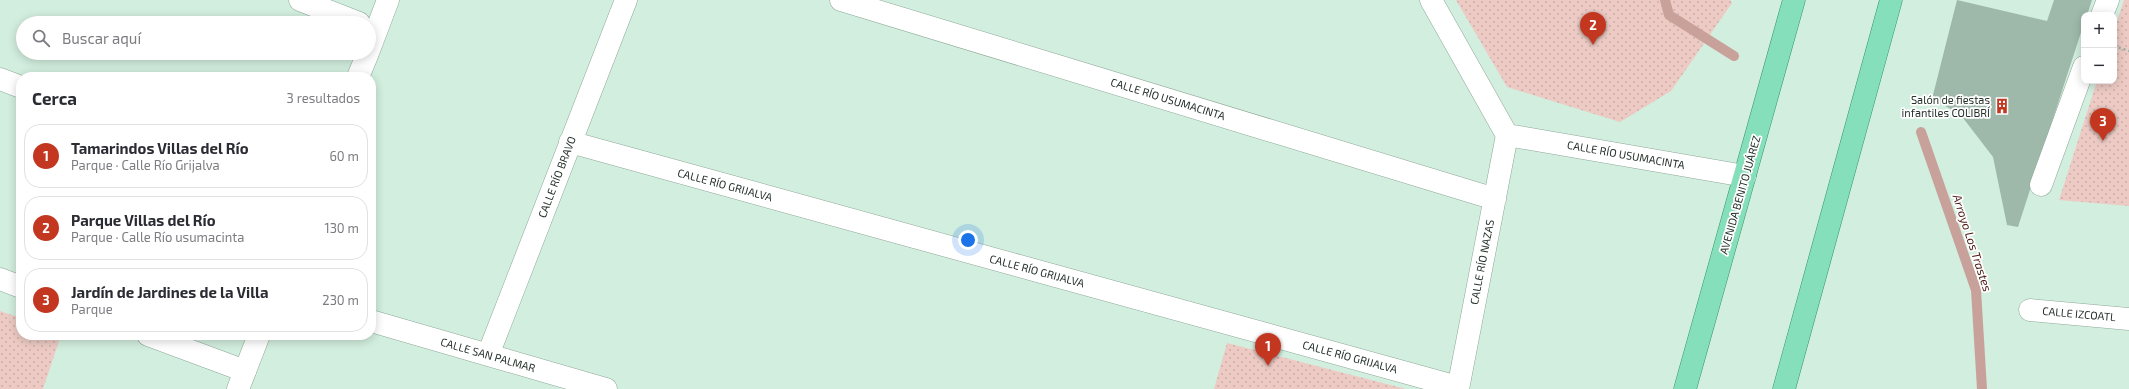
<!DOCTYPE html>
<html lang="es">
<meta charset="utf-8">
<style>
body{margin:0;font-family:"Exo 2",sans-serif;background:#f7f7f7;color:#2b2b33}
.controls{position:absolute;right:12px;top:12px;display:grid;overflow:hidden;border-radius:8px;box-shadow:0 2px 10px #0003}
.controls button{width:36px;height:36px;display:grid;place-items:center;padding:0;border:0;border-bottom:1px solid #e1e1e2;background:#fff;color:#2b2b33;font:20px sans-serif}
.you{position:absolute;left:968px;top:240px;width:14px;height:14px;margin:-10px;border:3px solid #fff;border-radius:50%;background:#1a73e8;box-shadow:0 0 0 6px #1a73e833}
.badge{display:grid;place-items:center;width:26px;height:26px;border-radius:50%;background:#c33720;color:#fff;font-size:13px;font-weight:700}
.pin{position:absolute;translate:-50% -33px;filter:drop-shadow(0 1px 2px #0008)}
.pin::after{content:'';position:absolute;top:21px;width:14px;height:12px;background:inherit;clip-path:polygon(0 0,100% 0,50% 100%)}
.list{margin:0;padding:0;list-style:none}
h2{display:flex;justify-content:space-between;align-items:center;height:52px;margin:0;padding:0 16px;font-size:17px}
h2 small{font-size:13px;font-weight:400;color:#7c7c81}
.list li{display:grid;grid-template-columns:26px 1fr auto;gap:12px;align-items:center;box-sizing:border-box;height:64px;margin:0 8px 8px;padding:0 8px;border:1px solid #e1e1e2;border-radius:16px}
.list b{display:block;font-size:15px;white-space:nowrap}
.list p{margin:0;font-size:13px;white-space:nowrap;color:#7c7c81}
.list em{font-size:13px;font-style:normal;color:#7c7c81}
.icon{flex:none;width:22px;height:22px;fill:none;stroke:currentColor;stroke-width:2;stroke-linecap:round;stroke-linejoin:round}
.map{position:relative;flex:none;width:2129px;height:389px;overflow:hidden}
.search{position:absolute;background:#fff;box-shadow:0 2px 10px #0003;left:16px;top:16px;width:360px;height:44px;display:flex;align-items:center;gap:10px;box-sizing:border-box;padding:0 14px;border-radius:22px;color:#7c7c81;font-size:15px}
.panel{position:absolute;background:#fff;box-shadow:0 2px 10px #0003;left:16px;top:72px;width:360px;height:268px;border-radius:16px}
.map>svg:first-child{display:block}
.grass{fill:url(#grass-dots)}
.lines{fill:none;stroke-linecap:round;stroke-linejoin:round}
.stream{stroke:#c8a29a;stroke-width:10}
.building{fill:#9eb9aa}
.pedestrian-casing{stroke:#8ea899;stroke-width:23}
.minor-casing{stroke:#8ea899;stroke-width:23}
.tertiary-casing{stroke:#8ea899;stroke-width:23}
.primary-casing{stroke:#30946b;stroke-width:23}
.path{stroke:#97aea1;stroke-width:2.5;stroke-dasharray:2 3;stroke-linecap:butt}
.pedestrian{stroke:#fff;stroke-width:22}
.minor{stroke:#fff;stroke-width:22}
.tertiary{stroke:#fff;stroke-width:22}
.primary{stroke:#86dfbb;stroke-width:22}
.labels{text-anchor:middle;stroke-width:3.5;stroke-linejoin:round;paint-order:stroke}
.street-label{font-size:11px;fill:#26312b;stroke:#fff}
.poi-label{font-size:11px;fill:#26312b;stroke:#fff;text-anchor:end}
.water-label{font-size:12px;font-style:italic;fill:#4b1911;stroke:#fff}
</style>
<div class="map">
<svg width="2129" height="389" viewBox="0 0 2129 389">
<defs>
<pattern id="grass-dots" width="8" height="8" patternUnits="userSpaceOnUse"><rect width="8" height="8" fill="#edcbc4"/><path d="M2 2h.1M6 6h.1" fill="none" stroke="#cbafa9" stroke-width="1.8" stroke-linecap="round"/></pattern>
</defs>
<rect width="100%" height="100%" fill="#d2eede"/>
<path class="grass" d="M 1456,0 L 1730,0 L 1732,3 L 1671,91 L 1620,122 L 1507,87 Z
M 2124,0 L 2129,0 L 2129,206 L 2059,200 L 2097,81 L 2114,81 L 2114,30 Z
M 0,311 L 21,318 L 21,335 L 61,335 L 43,389 L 0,389 Z
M 1227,343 L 1406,389 L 1214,389 Z"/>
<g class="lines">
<path class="stream" d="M 1665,0 L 1669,15 L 1734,56
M 1921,132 L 1976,290 L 1982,389"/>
</g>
<path class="building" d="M 1957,0 L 2047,21 L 2054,0 L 2092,0 L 2087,15 L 2084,15 L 2084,23 L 2018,227 L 2007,225 L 1993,157 L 1960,114 L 1932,99 Z"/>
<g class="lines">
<g class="pedestrian-casing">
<path id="pedestrian" d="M 0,279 L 21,287
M 148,335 L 245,371"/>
</g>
<g class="minor-casing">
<path id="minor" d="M 300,0 L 359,23
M 841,0 L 1495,199
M 1431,0 L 1507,135
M 2102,15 L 2108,0
M 0,79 L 21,87
M 1507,135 L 1745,176
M 570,142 L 1458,387
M 2041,185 L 2084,67
M 2030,310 L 2129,319
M 371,321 L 606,389
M 488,355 L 626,0
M 1458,389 L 1507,135"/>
</g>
<g class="tertiary-casing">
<path id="tertiary" d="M 369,50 L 388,0
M 358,77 L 368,53
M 238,389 L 259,335"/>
</g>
<g class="primary-casing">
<path id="primary" d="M 1685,389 L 1794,0
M 1784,389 L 1891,0"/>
</g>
<path class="path" d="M 2114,46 L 2129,51"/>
<use href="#pedestrian" class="pedestrian"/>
<use href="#minor" class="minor"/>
<use href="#tertiary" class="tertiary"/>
<use href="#primary" class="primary"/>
</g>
<defs>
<g id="building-bare" transform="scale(1.2)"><path d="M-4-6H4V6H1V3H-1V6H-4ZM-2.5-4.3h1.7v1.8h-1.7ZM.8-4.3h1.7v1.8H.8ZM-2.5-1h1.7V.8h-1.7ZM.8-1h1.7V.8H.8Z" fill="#c33720" stroke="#fff" stroke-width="2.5" paint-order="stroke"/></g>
</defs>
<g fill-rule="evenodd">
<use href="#building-bare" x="2002" y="106"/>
</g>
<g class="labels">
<g class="street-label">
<text transform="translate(1168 99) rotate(17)" y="4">CALLE RÍO USUMACINTA</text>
<text transform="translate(1626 155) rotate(10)" y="4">CALLE RÍO USUMACINTA</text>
<text transform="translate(557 177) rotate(-69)" y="4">CALLE RÍO BRAVO</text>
<text transform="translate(725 185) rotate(15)" y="4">CALLE RÍO GRIJALVA</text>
<text transform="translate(1740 195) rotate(-74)" y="4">AVENIDA BENITO JUÁREZ</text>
<text transform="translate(1482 262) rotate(-79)" y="4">CALLE RÍO NAZAS</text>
<text transform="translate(1037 271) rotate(15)" y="4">CALLE RÍO GRIJALVA</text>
<text transform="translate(2079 314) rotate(5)" y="4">CALLE IZCOATL</text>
<text transform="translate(488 355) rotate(16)" y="4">CALLE SAN PALMAR</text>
<text transform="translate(1350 357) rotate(15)" y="4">CALLE RÍO GRIJALVA</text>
</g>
<g class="poi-label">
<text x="1990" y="104">Salón de fiestas<tspan x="1990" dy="13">infantiles COLIBRÍ</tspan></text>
</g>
<g class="water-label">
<text transform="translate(1972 243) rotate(72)" y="4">Arroyo Los Trastes</text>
</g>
</g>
</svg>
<div class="controls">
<button>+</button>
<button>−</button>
</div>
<div class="you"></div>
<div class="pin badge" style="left:1268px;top:366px">1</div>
<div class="pin badge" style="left:1593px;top:45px">2</div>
<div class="pin badge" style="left:2103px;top:141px">3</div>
<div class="search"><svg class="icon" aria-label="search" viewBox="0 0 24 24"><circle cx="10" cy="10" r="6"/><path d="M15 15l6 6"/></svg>Buscar aquí</div>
<section class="panel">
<h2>Cerca<small>3 resultados</small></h2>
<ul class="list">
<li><span class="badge">1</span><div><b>Tamarindos Villas del Río</b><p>Parque · Calle Río Grijalva</p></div><em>60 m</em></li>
<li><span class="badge">2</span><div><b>Parque Villas del Río</b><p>Parque · Calle Río usumacinta</p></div><em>130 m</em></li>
<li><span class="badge">3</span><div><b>Jardín de Jardines de la Villa</b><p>Parque</p></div><em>230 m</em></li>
</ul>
</section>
</div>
